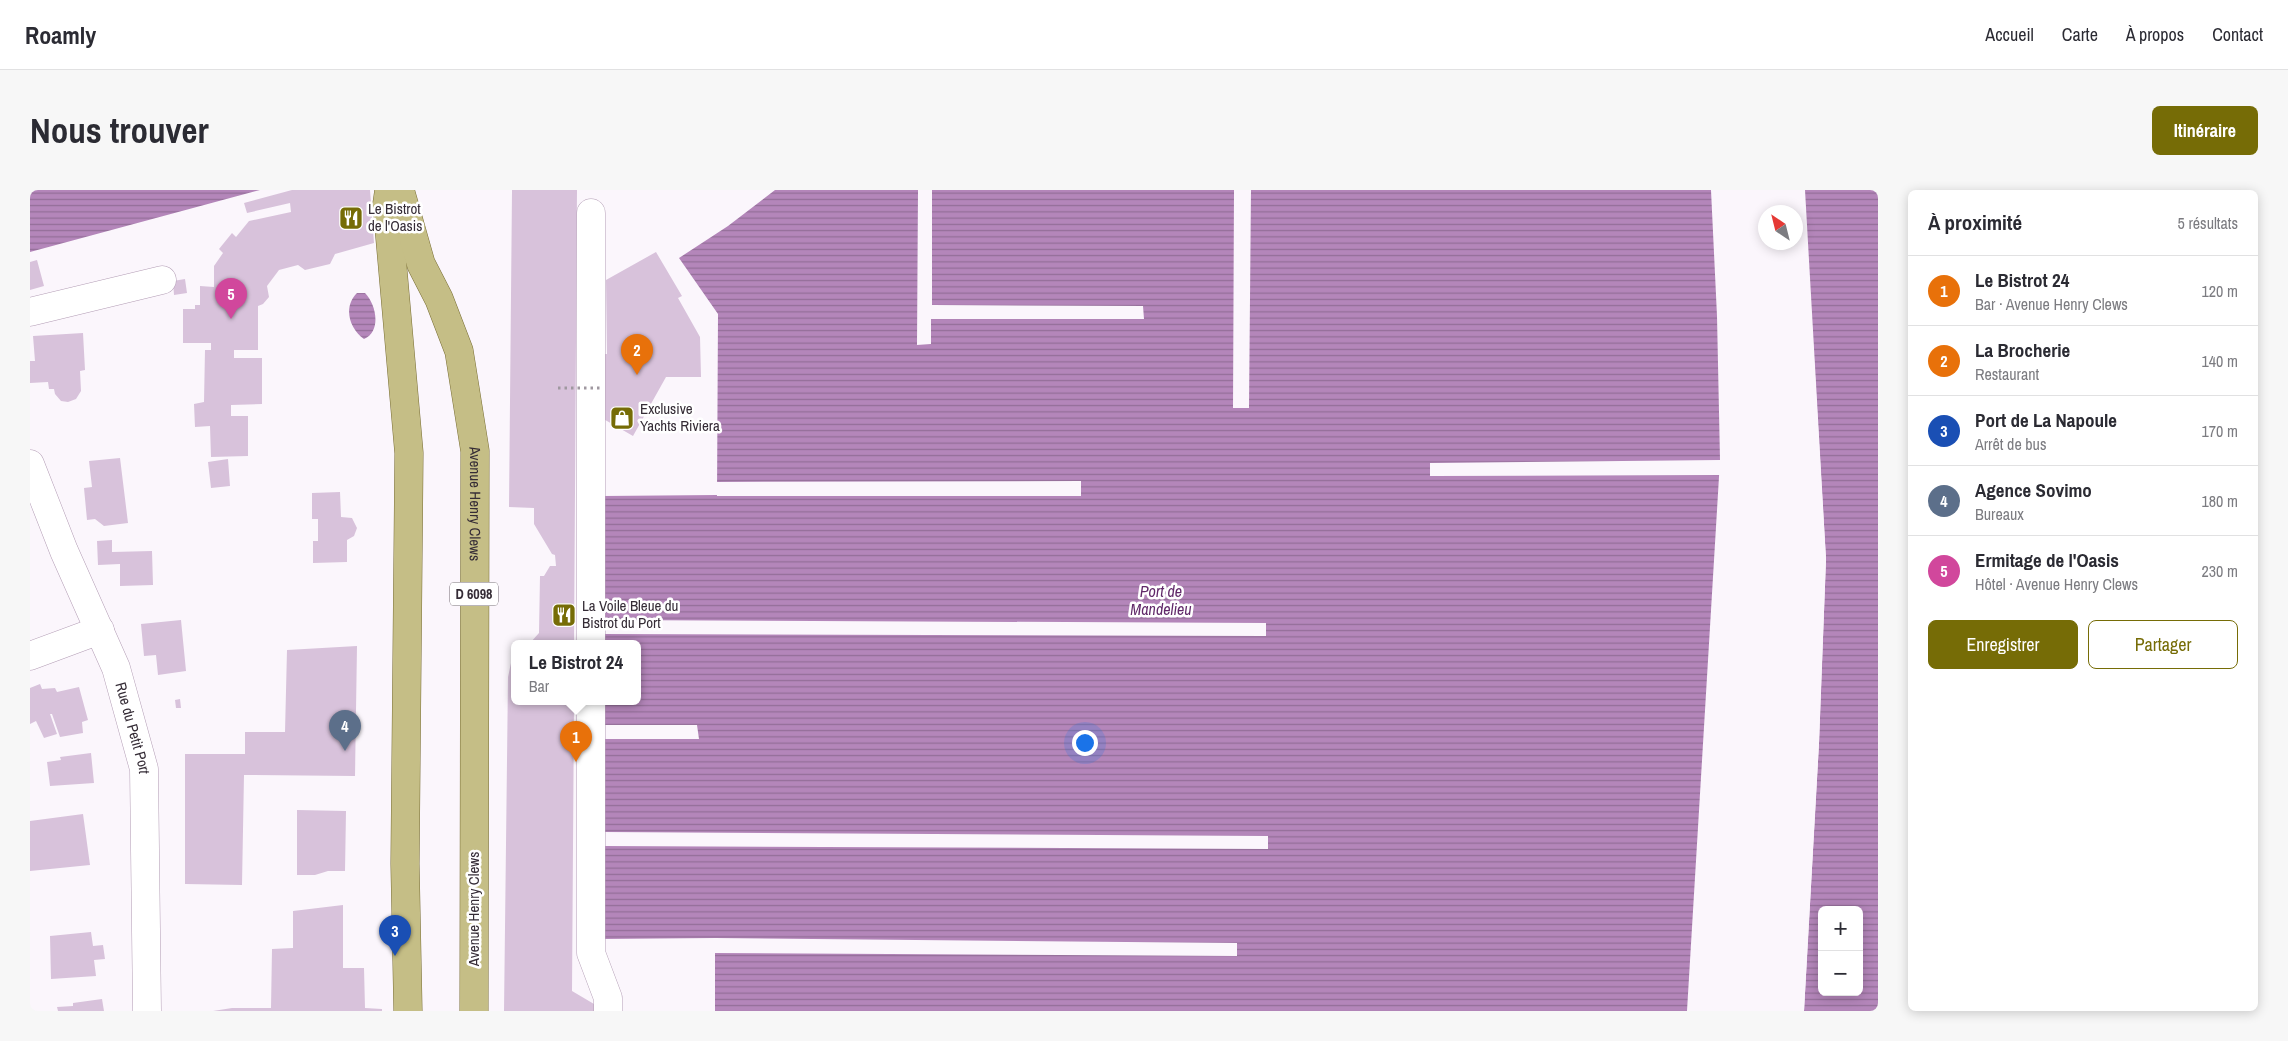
<!DOCTYPE html>
<html lang="fr">
<meta charset="utf-8">
<style>
body{margin:0;font-family:"Archivo Narrow",sans-serif;background:#f7f7f7;color:#2b2b33}
.controls{position:absolute;right:15px;bottom:15px;display:grid;overflow:hidden;border-radius:8px;box-shadow:0 2px 12px #0003}
.controls button{width:45px;height:45px;display:grid;place-items:center;padding:0;border:0;border-bottom:1px solid #e1e1e2;background:#fff;color:#2b2b33;font:25px sans-serif}
.compass{position:absolute;left:1728px;top:15px;width:45px;height:45px;border-radius:50%;background:#fff;box-shadow:0 2px 12px #0003;rotate:325deg}
.you{position:absolute;left:1054px;top:552px;width:18px;height:18px;margin:-12px;border:4px solid #fff;border-radius:50%;background:#1a73e8;box-shadow:0 0 0 8px #1a73e833}
.badge{display:grid;place-items:center;width:32px;height:32px;border-radius:50%;background:#766c06;color:#fff;font-size:16px;font-weight:700}
.pin{position:absolute;translate:-50% -41px;filter:drop-shadow(0 1px 2px #0008)}
.pin::after{content:'';position:absolute;top:26px;width:18px;height:15px;background:inherit;clip-path:polygon(0 0,100% 0,50% 100%)}
.popup{position:absolute;left:481px;top:450px;width:130px;height:65px;box-sizing:border-box;display:grid;place-content:center;border-radius:8px;background:#fff;filter:drop-shadow(0 1px 4px #0005);font-size:16px;white-space:nowrap;color:#7c7c81}
.popup b{font-size:19px;color:#2b2b33}
.popup::after{content:'';position:absolute;left:50%;top:100%;margin-left:-10px;border:10px solid transparent;border-top-color:#fff}
.list{margin:0;padding:0;list-style:none}
h2{display:flex;justify-content:space-between;align-items:center;height:65px;margin:0;padding:0 20px;font-size:21px}
h2 small{font-size:16px;font-weight:400;color:#7c7c81}
.list li{display:grid;grid-template-columns:32px 1fr auto;gap:15px;align-items:center;box-sizing:border-box;height:70px;padding:0 20px;border-top:1px solid #e1e1e2}
.list b{display:block;font-size:19px;white-space:nowrap}
.list p{margin:0;font-size:16px;white-space:nowrap;color:#7c7c81}
.list em{font-size:16px;font-style:normal;color:#7c7c81}
.actions{display:flex;gap:10px;padding:15px 20px}
.actions a{flex:1;padding:11px 0;border:1px solid #766c06;border-radius:8px;text-align:center;font-size:18px;color:#766c06}
.actions .main{background:#766c06;color:#fff}
.map{position:relative;flex:none;width:1848px;height:821px;overflow:hidden;border-radius:8px}
header{display:flex;align-items:center;gap:30px;box-sizing:border-box;height:70px;padding:0 25px;background:#fff;border-bottom:1px solid #e1e1e2}
header strong{font-size:24px}
nav{display:flex;gap:28px;margin-inline-start:auto;font-size:18px}
.intro{display:flex;align-items:center;justify-content:space-between;box-sizing:border-box;height:120px;padding:0 30px}
h1{margin:0;font-size:35px}
.button{padding:12px 22px;border-radius:8px;background:#766c06;color:#fff;font-size:18px;font-weight:700}
main{display:flex;gap:30px;padding:0 30px}
aside{flex:1;background:#fff;border-radius:8px;box-shadow:0 2px 12px #0003}
.map>svg:first-child{display:block}
.water{fill:url(#water-rules);fill-rule:evenodd}
.pier{fill:#fbf6fc}
.building{fill:#d8c2db}
.lines{fill:none;stroke-linecap:round;stroke-linejoin:round}
.minor-casing{stroke:#b39db5;stroke-width:29}
.major-casing{stroke:#796e36;stroke-width:29}
.minor{stroke:#fff;stroke-width:28}
.major{stroke:#c5be86;stroke-width:28}
.path-bridge{stroke:#9f98a0;stroke-width:3;stroke-dasharray:2.5 4;stroke-linecap:butt}
.labels{text-anchor:middle;stroke-width:5;stroke-linejoin:round;paint-order:stroke}
.shield{fill:#fff;stroke:#726b72;stroke-width:1}
.shield-label{font-size:14px;font-weight:bold;fill:#352c36}
.poi-label{font-size:15px;fill:#352c36;stroke:#fff;text-anchor:start}
.street-label{font-size:15px;fill:#352c36;stroke:#fff}
.water-label{font-size:16px;font-style:italic;fill:#612969;stroke:#fff}
</style>
<header>
<strong>Roamly</strong>
<nav><a>Accueil</a><a>Carte</a><a>À propos</a><a>Contact</a></nav>
</header>
<div class="intro"><h1>Nous trouver</h1><a class="button">Itinéraire</a></div>
<main>
<div class="map">
<svg width="1848" height="821" viewBox="0 0 1848 821">
<defs>
<pattern id="water-rules" width="6" height="5" patternUnits="userSpaceOnUse" patternTransform="scale(1.25)"><rect width="6" height="5" fill="#b486ba"/><path d="M0 2.5h6" fill="none" stroke="#936e98"/></pattern>
</defs>
<rect width="100%" height="100%" fill="#fbf6fc"/>
<path class="water" d="M 0,0 L 230,0 L 0,62 Z
M 745,0 L 1681,0 L 1687,126 L 1690,270 L 1657,821 L 685,821 L 685,748 L 572,749 L 573,511 L 607,511 L 607,453 L 573,453 L 573,306 L 687,305 L 688,124 L 649,68 L 698,36 Z
M 1775,0 L 1848,0 L 1848,821 L 1774,821 L 1789,553 L 1796,369 ZM 1792,720 L 1829,720 L 1829,802 L 1792,802 Z
M 327,103 L 335,103 C 346,114 352,141 334,149 C 319,138 313,117 327,103 Z"/>
<path class="pier" d="M 888,0 L 902,0 L 902,115 L 1113,116 L 1114,129 L 901,129 L 901,154 L 887,155 Z
M 1204,0 L 1221,0 L 1219,218 L 1203,218 Z
M 1773,0 L 1774,0 L 1796,369 L 1789,553 L 1774,821 L 1771,821 L 1787,553 L 1793,369 Z
M 1690,270 L 1690,285 L 1400,286 L 1400,273 Z
M 1051,291 L 1051,306 L 687,306 L 686,292 Z
M 573,430 L 1236,433 L 1236,446 L 573,444 Z
M 573,535 L 667,535 L 669,549 L 573,549 Z
M 574,642 L 1238,646 L 1238,659 L 574,656 Z
M 685,748 L 1207,753 L 1207,766 L 685,763 Z"/>
<path class="building" d="M 262,0 L 340,0 L 344,53 L 305,64 L 300,74 L 275,80 L 268,75 L 249,80 L 237,96 L 239,107 L 233,114 L 228,116 L 228,160 L 204,160 L 204,168 L 232,168 L 232,214 L 201,215 L 201,226 L 218,226 L 218,266 L 181,267 L 180,236 L 165,237 L 164,214 L 174,212 L 175,160 L 181,160 L 181,153 L 153,153 L 153,119 L 165,119 L 165,115 L 170,115 L 170,96 L 184,97 L 184,76 L 193,63 L 189,59 L 202,43 L 206,47 L 219,31 L 261,22 L 260,13 L 217,23 L 214,13 Z
M 482,0 L 547,0 L 544,453 L 500,453 L 509,443 L 510,386 L 514,386 L 520,376 L 526,376 L 525,365 L 522,364 L 504,334 L 504,318 L 479,317 Z
M 626,62 L 652,106 L 648,108 L 670,147 L 671,187 L 636,187 L 603,246 L 570,227 L 570,164 L 577,164 L 576,90 Z
M 7,70 L 14,96 L 0,100 L 0,72 Z
M 155,89 L 157,103 L 144,105 L 143,91 Z
M 53,143 L 55,180 L 50,181 L 51,201 L 46,209 L 38,212 L 31,211 L 25,204 L 24,199 L 19,199 L 18,192 L 0,193 L 0,171 L 5,171 L 3,146 Z
M 90,268 L 98,333 L 74,336 L 65,329 L 57,330 L 54,298 L 62,297 L 59,271 Z
M 198,269 L 200,296 L 181,298 L 178,272 Z
M 310,302 L 311,327 L 322,328 L 327,338 L 324,346 L 317,350 L 317,372 L 283,373 L 283,351 L 288,351 L 288,329 L 282,329 L 282,303 Z
M 82,350 L 82,362 L 122,361 L 123,395 L 90,396 L 90,374 L 68,375 L 67,351 Z
M 151,430 L 156,481 L 128,485 L 126,465 L 114,466 L 111,434 Z
M 327,456 L 325,586 L 214,585 L 212,695 L 155,694 L 155,564 L 215,564 L 215,542 L 255,542 L 257,460 Z
M 485,469 L 485,511 L 544,511 L 542,801 L 564,814 L 564,821 L 474,821 L 478,487 L 481,473 Z
M 10,494 L 12,499 L 25,498 L 27,502 L 49,497 L 58,530 L 52,532 L 53,543 L 30,547 L 22,524 L 20,524 L 27,544 L 14,548 L 6,531 L 0,534 L 0,498 Z
M 150,509 L 151,518 L 146,518 L 145,510 Z
M 61,563 L 64,593 L 20,596 L 17,572 L 31,570 L 30,567 Z
M 267,620 L 316,621 L 315,681 L 298,681 L 285,685 L 267,685 Z
M 53,624 L 60,675 L 0,681 L 0,631 Z
M 313,715 L 313,778 L 334,778 L 335,818 L 352,819 L 352,821 L 183,821 L 202,818 L 241,818 L 242,759 L 263,758 L 263,721 Z
M 61,742 L 63,756 L 73,755 L 75,769 L 64,770 L 66,786 L 21,789 L 20,746 Z
M 72,809 L 74,821 L 28,821 L 27,817 L 43,816 L 43,813 Z"/>
<g class="lines">
<g class="minor-casing">
<g id="minor">
<path d="M 0,122 L 132,90"/>
<path id="s1" d="M 0,274 L 34,361 L 86,478 L 114,579 L 117,821"/>
<path d="M 561,453 L 561,23"/>
<path d="M 0,466 L 70,440"/>
<path d="M 561,511 L 561,763 L 578,808 L 578,821"/>
</g>
</g>
<g class="major-casing">
<g id="major">
<path d="M 359,0 L 357,14 L 379,263 L 375,674 L 378,821"/>
<path id="s2" d="M 370,0 L 391,74 L 409,109 L 429,161 L 445,261 L 444,821"/>
</g>
</g>
<use href="#minor" class="minor"/>
<use href="#major" class="major"/>
<path class="path-bridge" d="M 528,198 L 570,198"/>
</g>
<defs>
<g id="restaurant-square" transform="scale(1.25)"><rect x="-9" y="-9" width="18" height="18" rx="4" fill="#766c06" stroke="#fff"/><path d="M-5-6h1v4h1v-4h1v4h1v-4h1v5L-1.5 .5V6h-2V.5L-5-1ZM5-6V6H3V1.5H1.5Q1.5-4 5-6Z" fill="#fff"/></g>
<g id="shop-square" transform="scale(1.25)"><rect x="-9" y="-9" width="18" height="18" rx="4" fill="#766c06" stroke="#fff"/><path d="M-5-2.5h2.3a2.7 3.5 0 0 1 5.4 0H5L5.5 6h-11ZM-1.5-2.5h3a1.5 2.3 0 0 0-3 0Z" fill="#fff"/></g>
</defs>
<g fill-rule="evenodd">
<use href="#restaurant-square" x="321" y="28"/>
<use href="#shop-square" x="592" y="228"/>
<use href="#restaurant-square" x="534" y="425"/>
</g>
<g class="labels">
<rect class="shield" x="420" y="392.5" width="48" height="23" rx="4"/>
<g class="shield-label">
<text x="444" y="409">D 6098</text>
</g>
<g class="poi-label">
<text x="338" y="24">Le Bistrot<tspan x="338" dy="17">de l'Oasis</tspan></text>
<text x="610" y="224">Exclusive<tspan x="610" dy="17">Yachts Riviera</tspan></text>
<text x="552" y="421">La Voile Bleue du<tspan x="552" dy="17">Bistrot du Port</tspan></text>
</g>
<g class="street-label">
<text dy="5" stroke="none"><textPath href="#s2" startOffset="326">Avenue Henry Clews</textPath></text>
<text dy="5" stroke="none"><textPath href="#s1" startOffset="284">Rue du Petit Port</textPath></text>
<text transform="translate(444 719) rotate(-90)" y="5">Avenue Henry Clews</text>
</g>
<g class="water-label">
<text x="1131" y="407">Port de<tspan x="1131" dy="18">Mandelieu</tspan></text>
</g>
</g>
</svg>
<div class="controls">
<button>+</button>
<button>−</button>
</div>
<svg class="compass" viewBox="-18 -18 36 36"><path d="M0-13l5 13h-10z" fill="#e53935"/><path d="M0 13l5-13h-10z" fill="#7c7c81"/></svg>
<div class="you"></div>
<div class="pin badge" style="left:546px;top:572px;background:#e8710a">1</div>
<div class="popup"><b>Le Bistrot 24</b>Bar</div>
<div class="pin badge" style="left:607px;top:185px;background:#e8710a">2</div>
<div class="pin badge" style="left:365px;top:766px;background:#1a4fb4">3</div>
<div class="pin badge" style="left:315px;top:561px;background:#5c6f8a">4</div>
<div class="pin badge" style="left:201px;top:129px;background:#d1479c">5</div>
</div>
<aside>
<h2>À proximité<small>5 résultats</small></h2>
<ul class="list">
<li><span class="badge" style="background:#e8710a">1</span><div><b>Le Bistrot 24</b><p>Bar · Avenue Henry Clews</p></div><em>120 m</em></li>
<li><span class="badge" style="background:#e8710a">2</span><div><b>La Brocherie</b><p>Restaurant</p></div><em>140 m</em></li>
<li><span class="badge" style="background:#1a4fb4">3</span><div><b>Port de La Napoule</b><p>Arrêt de bus</p></div><em>170 m</em></li>
<li><span class="badge" style="background:#5c6f8a">4</span><div><b>Agence Sovimo</b><p>Bureaux</p></div><em>180 m</em></li>
<li><span class="badge" style="background:#d1479c">5</span><div><b>Ermitage de l'Oasis</b><p>Hôtel · Avenue Henry Clews</p></div><em>230 m</em></li>
</ul>
<div class="actions"><a class="main">Enregistrer</a><a>Partager</a></div>
</aside>
</main>
